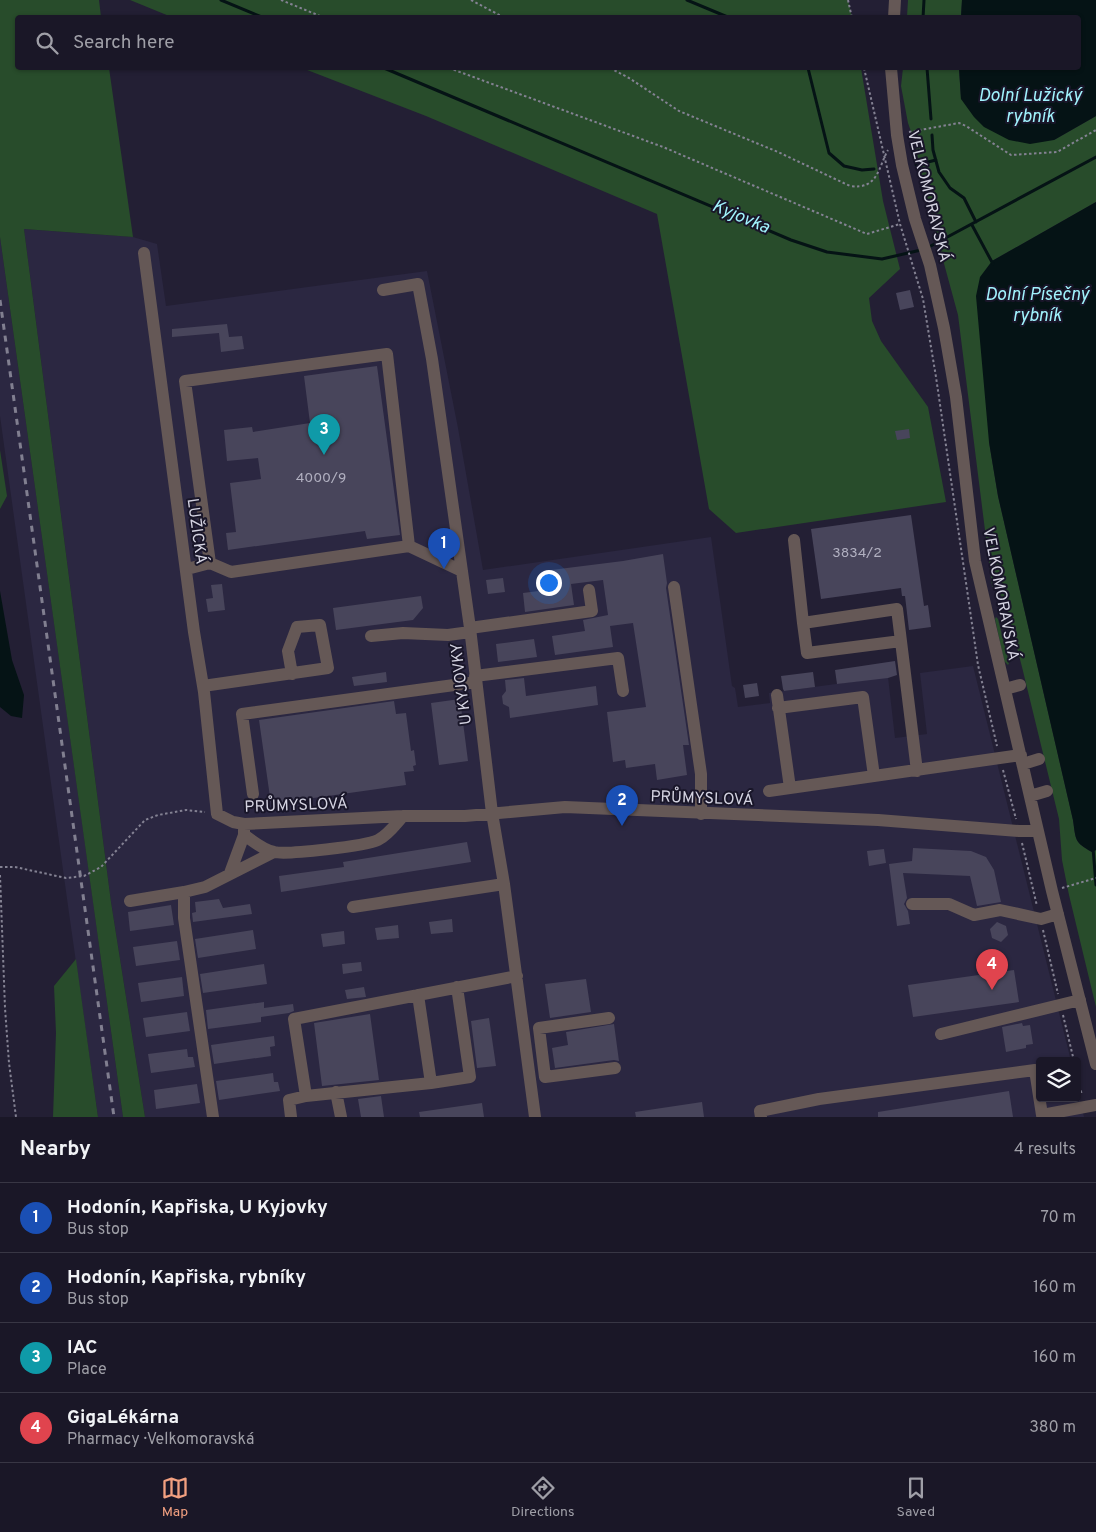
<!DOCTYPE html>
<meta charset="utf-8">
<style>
body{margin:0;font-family:Overpass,sans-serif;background:#23202f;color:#f1f3f6}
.controls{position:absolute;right:15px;bottom:15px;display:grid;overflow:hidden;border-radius:5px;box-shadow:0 1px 4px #0004}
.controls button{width:45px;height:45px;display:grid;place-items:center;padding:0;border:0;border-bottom:1px solid #383644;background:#1a1727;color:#f1f3f6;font:25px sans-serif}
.you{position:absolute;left:548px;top:582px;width:18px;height:18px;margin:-12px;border:4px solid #fff;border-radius:50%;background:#1a73e8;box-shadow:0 0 0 8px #1a73e833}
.badge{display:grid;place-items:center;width:32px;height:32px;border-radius:50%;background:#f2a080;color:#fff;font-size:16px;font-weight:700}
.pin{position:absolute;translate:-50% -41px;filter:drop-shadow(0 1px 2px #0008)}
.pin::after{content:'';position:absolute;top:26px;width:18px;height:15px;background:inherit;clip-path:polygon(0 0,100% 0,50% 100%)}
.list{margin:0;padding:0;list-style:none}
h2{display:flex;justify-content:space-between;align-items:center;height:65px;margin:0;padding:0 20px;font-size:21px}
h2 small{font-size:16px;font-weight:400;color:#9f9fa7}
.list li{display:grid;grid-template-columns:32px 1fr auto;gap:15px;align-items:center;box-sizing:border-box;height:70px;padding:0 20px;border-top:1px solid #383644}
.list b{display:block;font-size:19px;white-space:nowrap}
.list p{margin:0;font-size:16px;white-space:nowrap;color:#9f9fa7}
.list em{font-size:16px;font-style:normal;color:#9f9fa7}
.icon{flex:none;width:28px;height:28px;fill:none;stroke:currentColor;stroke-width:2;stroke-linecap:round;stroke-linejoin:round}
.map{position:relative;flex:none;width:1096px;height:1117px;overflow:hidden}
.search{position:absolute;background:#1a1727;box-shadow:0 1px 4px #0004;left:15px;right:15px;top:15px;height:55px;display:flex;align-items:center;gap:12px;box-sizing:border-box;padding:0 18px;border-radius:5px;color:#9f9fa7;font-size:19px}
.sheet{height:345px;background:#1a1727}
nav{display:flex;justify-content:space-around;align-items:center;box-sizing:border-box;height:70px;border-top:1px solid #383644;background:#1a1727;font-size:14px;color:#9f9fa7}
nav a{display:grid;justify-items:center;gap:2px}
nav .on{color:#f2a080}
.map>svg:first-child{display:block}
.built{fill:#2b2741}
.green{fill:#284c2b}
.water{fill:#051315}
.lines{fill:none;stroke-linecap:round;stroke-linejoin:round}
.stream{stroke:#051315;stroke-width:3}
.building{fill:#48455b}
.path{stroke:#848293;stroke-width:2;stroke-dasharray:2.5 2.5;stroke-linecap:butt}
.minor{stroke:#655856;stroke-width:12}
.rail{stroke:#817f90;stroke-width:3;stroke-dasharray:6 6;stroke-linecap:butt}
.labels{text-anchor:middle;stroke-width:4;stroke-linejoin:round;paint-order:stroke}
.number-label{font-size:14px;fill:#b1b0c0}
.street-label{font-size:16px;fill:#d4d3e1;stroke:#191629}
.water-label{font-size:18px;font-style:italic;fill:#a1f3fd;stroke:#191629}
</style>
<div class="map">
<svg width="1096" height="1117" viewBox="0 0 1096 1117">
<rect width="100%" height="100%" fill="#231f34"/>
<path class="built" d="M 24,229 L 133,237 L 157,244 L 166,306 L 427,271 L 458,428 L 483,570 L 711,537 L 732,686 L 735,688 L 738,707 L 770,703 L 769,693 L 888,677 L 895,738 L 927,734 L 920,673 L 973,666 L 1071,1061 L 1040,1061 L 1040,1098 L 1077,1098 L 1077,1087 L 1084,1117 L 145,1117 L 111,902 Z
M 0,237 L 87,858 L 123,1117 L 98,1117 L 69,913 L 0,416 Z"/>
<path class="green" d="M 0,0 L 99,0 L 101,17 L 18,18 L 18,68 L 109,68 L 133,237 L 24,229 L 111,902 L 145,1117 L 123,1117 L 0,237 Z
M 130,0 L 848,0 L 852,17 L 174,18 Z
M 908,0 L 962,0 L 961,17 L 907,17 Z
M 302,68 L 861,68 L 883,201 L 900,269 L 869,298 L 872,321 L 881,341 L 928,407 L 946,502 L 736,533 L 709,509 L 657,214 L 426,116 Z
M 903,68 L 959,68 L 961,99 L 1054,140 L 1096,116 L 1096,202 L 992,261 L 989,442 L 998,496 L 1073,820 C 1076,840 1074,842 1092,852 L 1096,850 L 1096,1007 L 1069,895 L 1062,860 L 1059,819 L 1022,667 L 1006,605 L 1000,594 L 992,586 L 958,315 L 924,190 L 915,143 L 908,123 L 901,86 Z
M 0,450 L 7,496 L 0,509 Z
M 996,617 L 998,619 L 1009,663 L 1008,665 L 1004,661 L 995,619 Z
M 76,959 L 98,1117 L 53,1117 L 56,1033 L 54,986 Z"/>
<path class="water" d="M 962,0 L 1096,0 L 1096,116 L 1054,140 L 1030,144 L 1009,140 L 984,127 L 974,117 L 961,99 L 959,68 L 1078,68 L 1078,18 L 961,17 Z
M 1096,202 L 1096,850 L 1092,852 C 1074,842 1076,840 1073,820 L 998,496 L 989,442 L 976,296 L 980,277 L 992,261 Z
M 0,591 L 12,660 L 24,695 L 22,718 L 11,716 L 0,707 Z"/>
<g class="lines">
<path class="stream" d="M 221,0 L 264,18
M 687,0 L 730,18
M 923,18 L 924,0
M 384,68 L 791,240 L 827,252 L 882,259 L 921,250
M 808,68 L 829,153 L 844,166 L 862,170 L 874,169
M 927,68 L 931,119
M 932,135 L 933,150 L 939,172 L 950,188 L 964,198 L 976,222
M 916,165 L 936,160
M 972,225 L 993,264
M 927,248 L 1096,157
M 1093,848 L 1096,885"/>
</g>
<path class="building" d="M 910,290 L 914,307 L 900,310 L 896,293 Z
M 227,324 L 229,337 L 242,336 L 244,349 L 221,352 L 219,333 L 172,337 L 172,329 Z
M 377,366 L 400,535 L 367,539 L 365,531 L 228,550 L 226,533 L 236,532 L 230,483 L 261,479 L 258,458 L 227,461 L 224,430 L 252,427 L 253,432 L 310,423 L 304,376 Z
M 909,429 L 910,438 L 897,440 L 895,431 Z
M 911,515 L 924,606 L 928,605 L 931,627 L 909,630 L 905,596 L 902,596 L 901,588 L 821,599 L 811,529 Z
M 663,554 L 667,583 L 666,588 L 689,745 L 683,745 L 687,775 L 657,780 L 655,764 L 626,768 L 625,760 L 613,762 L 607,712 L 646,707 L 633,623 L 610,626 L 613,647 L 555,655 L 552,636 L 585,631 L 583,620 L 608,615 L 603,580 L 571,584 L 574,605 L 525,612 L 523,593 L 554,589 L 551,570 L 623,561 Z
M 503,578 L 505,592 L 488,594 L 486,580 Z
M 222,584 L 225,610 L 208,612 L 206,599 L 213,598 L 211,585 Z
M 421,596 L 423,608 L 413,620 L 336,630 L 333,608 Z
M 534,639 L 537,657 L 498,662 L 496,644 Z
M 895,661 L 897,675 L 888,678 L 837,684 L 835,670 Z
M 386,672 L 387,682 L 354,686 L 352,677 Z
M 813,672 L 815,687 L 784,691 L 783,689 L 781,676 Z
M 524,678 L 526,696 L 596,686 L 598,705 L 510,718 L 509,707 L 503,704 L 502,696 L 506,691 L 505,680 Z
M 757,683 L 759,696 L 745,698 L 743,685 Z
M 460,699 L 468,761 L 439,765 L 431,703 Z
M 394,701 L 396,714 L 406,713 L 411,751 L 414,750 L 416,765 L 413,766 L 414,771 L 404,772 L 406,785 L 271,804 L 259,720 Z
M 467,842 L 471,862 L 281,892 L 279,876 L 344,867 L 343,862 Z
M 913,848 L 971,851 L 986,857 L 994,870 L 1001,902 L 977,906 L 970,876 L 903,873 L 907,898 L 904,904 L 908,911 L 910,924 L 897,926 L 889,864 L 912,861 Z
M 884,849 L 886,863 L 869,866 L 867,851 Z
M 219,899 L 223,908 L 250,904 L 252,914 L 193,922 L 192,913 L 196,912 L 195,902 Z
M 171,905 L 174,925 L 130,931 L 128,912 Z
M 452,919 L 453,932 L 431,934 L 429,922 Z
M 997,922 L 1006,926 L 1008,935 L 1001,942 L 992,938 L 990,929 Z
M 398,925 L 399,938 L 377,940 L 375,928 Z
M 253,930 L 256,949 L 198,958 L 195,939 Z
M 344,931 L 345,944 L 323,947 L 321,934 Z
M 177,941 L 180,960 L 136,966 L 133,947 Z
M 361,962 L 362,971 L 343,974 L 342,964 Z
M 264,964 L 267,984 L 203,993 L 200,974 Z
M 1014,970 L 1019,1002 L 913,1017 L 908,985 Z
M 182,977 L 184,996 L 141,1002 L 138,983 Z
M 586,979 L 591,1012 L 550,1018 L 545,984 Z
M 364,987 L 366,997 L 347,999 L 345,990 Z
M 264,1002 L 264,1008 L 293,1004 L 294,1011 L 289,1013 L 261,1017 L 261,1022 L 208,1029 L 206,1010 Z
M 187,1012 L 190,1031 L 146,1037 L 143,1018 Z
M 370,1014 L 379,1080 L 322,1086 L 314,1023 Z
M 489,1018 L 496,1066 L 477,1068 L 471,1021 Z
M 1022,1023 L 1023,1026 L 1030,1025 L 1033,1044 L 1026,1045 L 1026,1048 L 1006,1052 L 1002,1027 Z
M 614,1024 L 619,1061 L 614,1060 L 555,1068 L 552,1048 L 568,1045 L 566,1032 Z
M 274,1036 L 275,1046 L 270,1047 L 271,1056 L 214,1064 L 211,1045 Z
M 187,1049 L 188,1057 L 193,1057 L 195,1067 L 151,1073 L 148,1054 Z
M 273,1073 L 274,1082 L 278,1082 L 280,1091 L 219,1100 L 216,1081 Z
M 197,1084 L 200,1103 L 156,1109 L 154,1090 Z
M 1009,1091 L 1013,1117 L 878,1117 L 878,1112 Z
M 381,1096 L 384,1117 L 361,1117 L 358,1099 Z
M 702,1102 L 704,1117 L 636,1117 L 635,1112 Z
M 482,1103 L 484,1117 L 420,1117 L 419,1112 Z"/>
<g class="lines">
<path class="path" d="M 281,0 L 325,18
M 471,0 L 505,18
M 848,0 L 852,18
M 449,68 L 663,147 L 867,234 L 900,224
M 610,68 L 629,78 L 679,111 L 778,152 L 850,186 C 878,190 878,168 888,150
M 864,68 L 900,224 L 923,299 L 936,377 L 978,665 L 997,746
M 909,132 L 959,123 L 966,126 L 1011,155 L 1057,152 L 1096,130
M 1003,770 L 1016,819
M 1022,843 L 1037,906
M 0,867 L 15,867 L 66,878 L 84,876 L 101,867 L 145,820 L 158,815 L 186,810 L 205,812
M 0,875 L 5,1008 L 9,1063 L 16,1117
M 1062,888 L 1096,878
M 1043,930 L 1058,994
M 1063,1015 L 1074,1061
M 1077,1076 L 1082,1095"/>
<path class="minor" d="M 894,18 L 895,0
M 891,68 L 897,135 L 902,165 L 915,219 L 930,265 L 944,328 L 956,397 L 975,561 L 1052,891 L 1096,1064
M 144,253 L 194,632 L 204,692 L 217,814 L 233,822 L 244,824 L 403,816 L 465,816 L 565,807 L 878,820 L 1019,831 L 1038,831
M 383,290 L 418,284 L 432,359 L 470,628 L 492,813 L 504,884 L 535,1117
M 794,540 L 803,623 L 897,609 L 917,771
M 409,546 L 387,354 L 185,381 L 210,563 L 231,572 L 409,546 L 462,571
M 187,569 L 210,563
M 674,587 L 701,774 L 701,814
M 803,623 L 807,653 L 901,641
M 470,628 L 592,611 L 589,590
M 371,636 L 403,633 L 448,635 L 470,632
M 475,676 L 618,658 L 623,691
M 203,686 L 328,668 L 320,625 L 297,627 L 288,651 L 292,674
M 1005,689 L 1020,685
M 777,695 L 790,788
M 778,708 L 863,697 L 874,776
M 1023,764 L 1039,759
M 769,791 L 1021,755
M 253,794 L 242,714 L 476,682
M 1030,796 L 1047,791
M 244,835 C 253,841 263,850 274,852 C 287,855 366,846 378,840 C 388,835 395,825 403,816
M 230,873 L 244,835 L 244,828
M 184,892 L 184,918 L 213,1117
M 130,901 L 184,892 L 205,887 L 274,852
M 912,904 L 949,904 L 974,915 L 1000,910 L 1041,919 L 1058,914
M 353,907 L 504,884
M 418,995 L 431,1083 L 470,1077 L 457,987
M 609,1018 L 539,1028 L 545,1077 L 615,1068
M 941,1034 L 1080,1000
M 431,1083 L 306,1096 L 294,1019 L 517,976
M 336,1092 L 341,1117
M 291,1117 L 289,1100 L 306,1096
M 761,1117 L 760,1111 L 819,1099 L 1035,1070 L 1042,1115 L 1096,1105"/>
<path class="rail" d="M 0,300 L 114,1117"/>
</g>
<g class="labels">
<g class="number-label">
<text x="321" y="482">4000/9</text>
<text x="857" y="557">3834/2</text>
</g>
<g class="street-label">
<text transform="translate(930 196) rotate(76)" y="6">VELKOMORAVSKÁ</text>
<text transform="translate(198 531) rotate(82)" y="6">LUŽICKÁ</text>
<text transform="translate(1002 594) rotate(79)" y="6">VELKOMORAVSKÁ</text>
<text transform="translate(460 684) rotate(-97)" y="6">U KYJOVKY</text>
<text transform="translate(702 797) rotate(2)" y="6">PRŮMYSLOVÁ</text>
<text transform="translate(296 804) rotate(-2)" y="6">PRŮMYSLOVÁ</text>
</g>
<g class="water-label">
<text x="1030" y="101">Dolní Lužický<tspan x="1030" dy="21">rybník</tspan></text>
<text transform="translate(741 216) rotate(23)" y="6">Kyjovka</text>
<text x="1037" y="300">Dolní Písečný<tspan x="1037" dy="21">rybník</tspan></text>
</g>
</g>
</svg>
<div class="controls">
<button><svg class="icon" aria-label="layers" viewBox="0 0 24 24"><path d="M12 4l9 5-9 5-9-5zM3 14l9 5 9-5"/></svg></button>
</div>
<div class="you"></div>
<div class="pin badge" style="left:444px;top:569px;background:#1a4fb4">1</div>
<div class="pin badge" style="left:622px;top:826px;background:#1a4fb4">2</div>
<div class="pin badge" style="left:324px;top:455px;background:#0f9aa8">3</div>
<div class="pin badge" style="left:992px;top:990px;background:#e0444e">4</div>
<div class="search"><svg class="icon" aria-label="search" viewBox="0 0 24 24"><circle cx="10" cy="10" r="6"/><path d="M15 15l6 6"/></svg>Search here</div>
</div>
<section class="sheet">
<h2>Nearby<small>4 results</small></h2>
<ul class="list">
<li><span class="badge" style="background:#1a4fb4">1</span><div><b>Hodonín, Kapřiska, U Kyjovky</b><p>Bus stop</p></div><em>70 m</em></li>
<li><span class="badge" style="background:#1a4fb4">2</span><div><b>Hodonín, Kapřiska, rybníky</b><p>Bus stop</p></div><em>160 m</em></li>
<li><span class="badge" style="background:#0f9aa8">3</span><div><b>IAC</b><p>Place</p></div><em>160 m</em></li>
<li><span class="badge" style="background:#e0444e">4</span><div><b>GigaLékárna</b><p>Pharmacy · Velkomoravská</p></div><em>380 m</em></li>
</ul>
</section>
<nav>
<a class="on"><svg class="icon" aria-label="map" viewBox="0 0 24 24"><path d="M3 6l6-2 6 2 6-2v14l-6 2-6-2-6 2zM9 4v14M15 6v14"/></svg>Map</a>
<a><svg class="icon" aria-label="directions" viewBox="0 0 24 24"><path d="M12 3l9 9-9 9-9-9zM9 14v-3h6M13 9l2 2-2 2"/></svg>Directions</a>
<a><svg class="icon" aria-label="saved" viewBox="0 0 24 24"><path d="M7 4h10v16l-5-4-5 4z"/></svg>Saved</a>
</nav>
